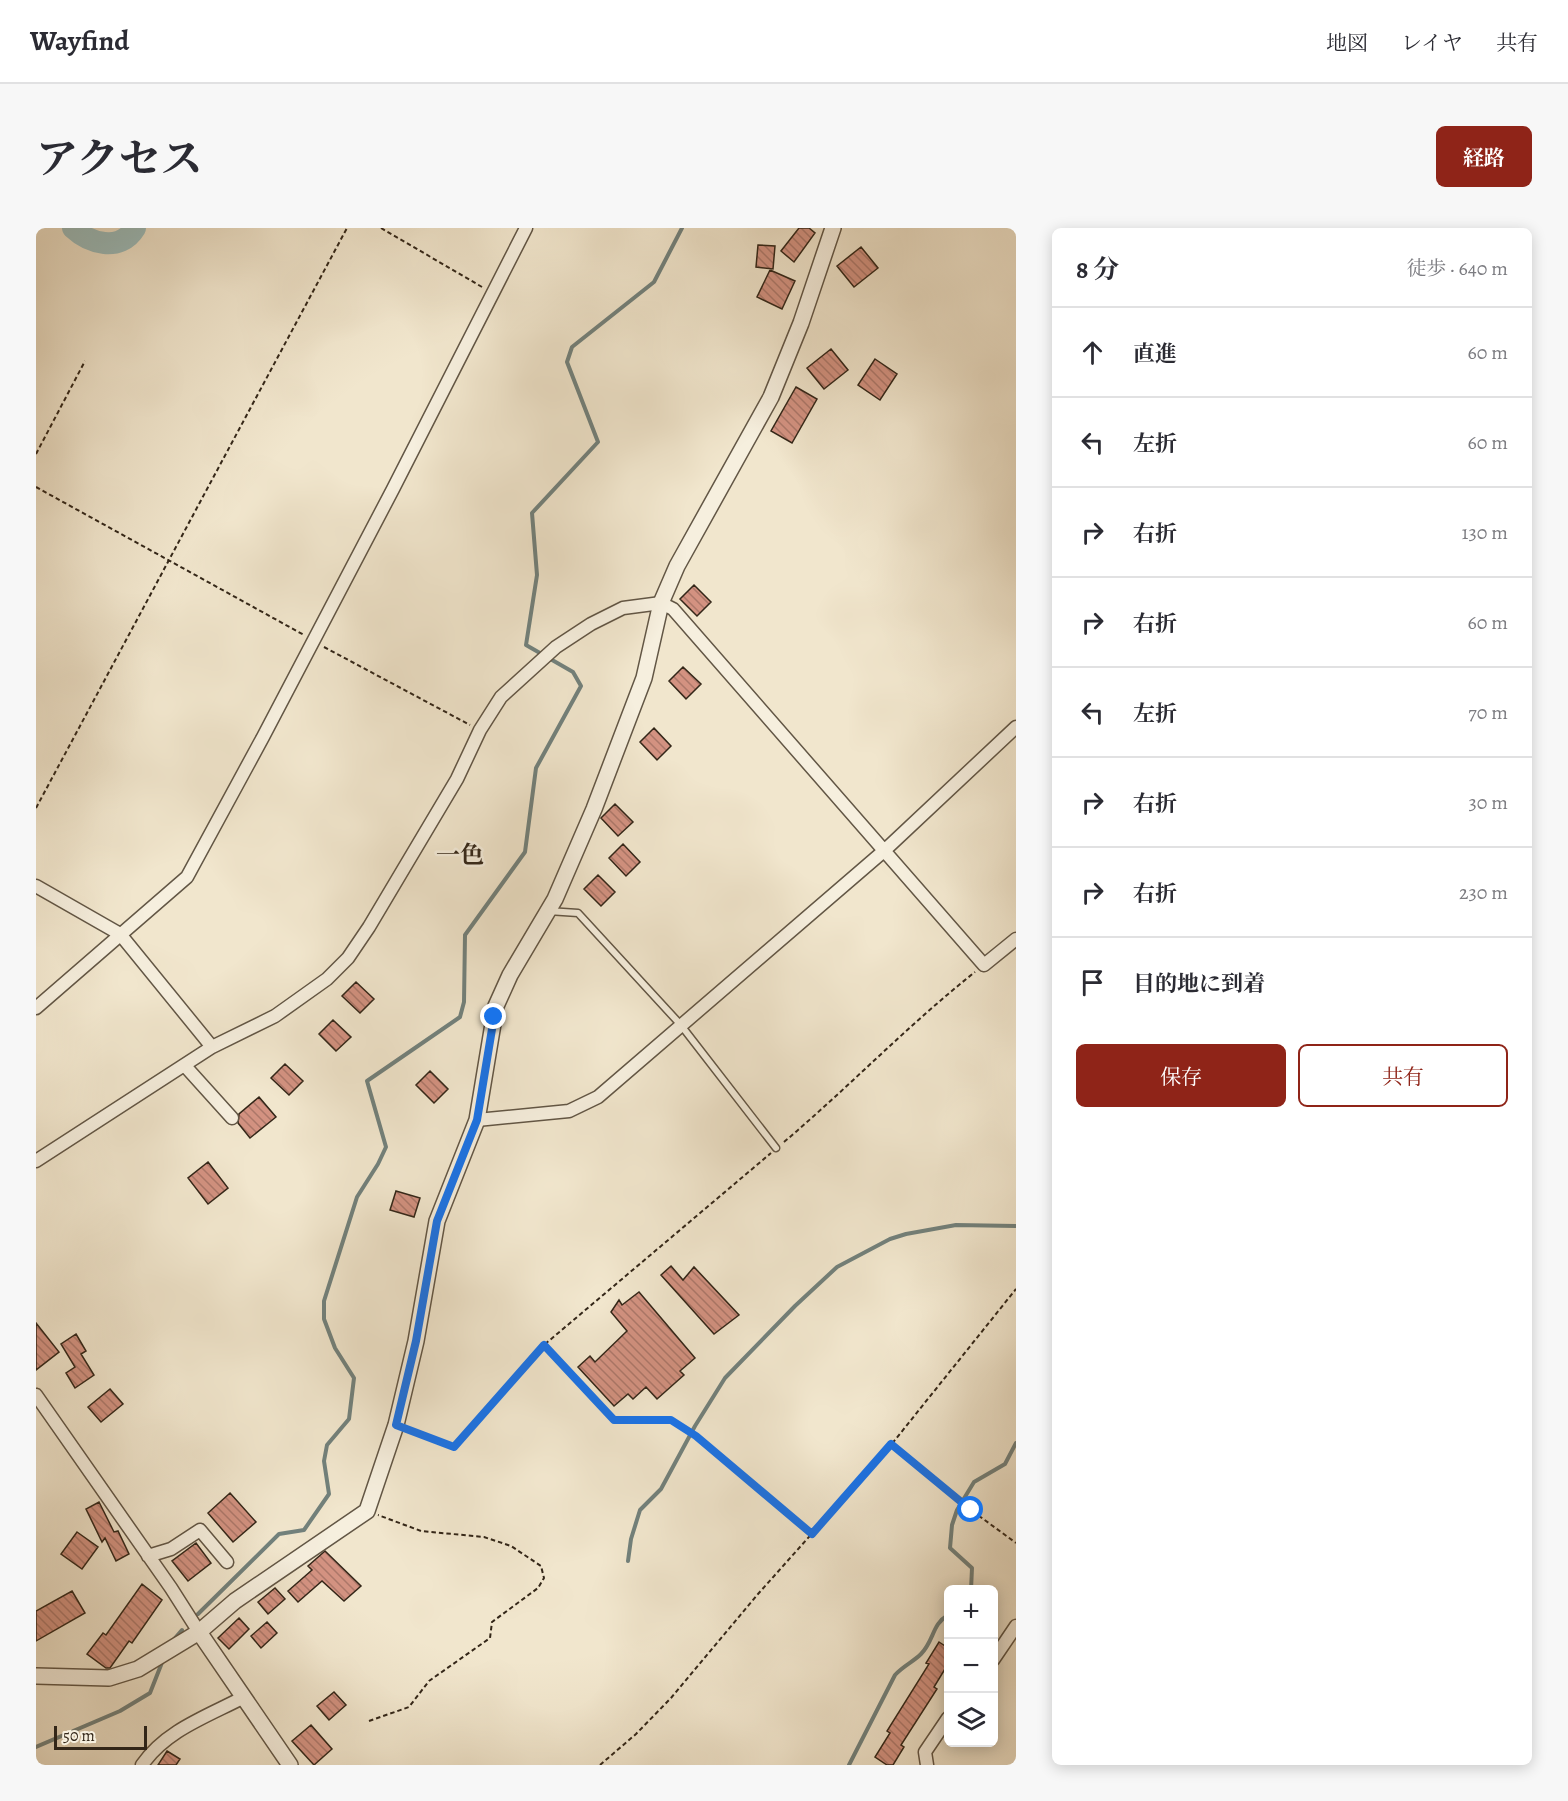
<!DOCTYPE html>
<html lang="ja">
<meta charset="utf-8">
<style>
body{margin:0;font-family:Alegreya,"Noto Serif JP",serif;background:#f7f7f7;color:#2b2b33}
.controls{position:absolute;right:18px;bottom:18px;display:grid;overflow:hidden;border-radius:9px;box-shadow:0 3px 15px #0003}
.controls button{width:54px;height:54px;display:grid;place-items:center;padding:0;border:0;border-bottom:2px solid #e1e1e2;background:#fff;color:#2b2b33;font:30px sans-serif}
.scale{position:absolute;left:18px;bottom:15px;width:93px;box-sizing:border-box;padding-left:6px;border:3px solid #332618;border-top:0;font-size:16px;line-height:21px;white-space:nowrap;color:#332618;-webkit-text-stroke:4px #f6efde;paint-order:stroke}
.stop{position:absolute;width:18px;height:18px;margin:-14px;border:4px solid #1a73e8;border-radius:50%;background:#fff}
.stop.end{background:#1a73e8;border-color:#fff;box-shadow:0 2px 6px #0008}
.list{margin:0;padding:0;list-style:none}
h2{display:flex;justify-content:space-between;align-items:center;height:78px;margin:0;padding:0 24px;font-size:26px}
h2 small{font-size:20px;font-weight:400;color:#7c7c81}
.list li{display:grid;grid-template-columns:39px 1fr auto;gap:18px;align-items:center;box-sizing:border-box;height:90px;padding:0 24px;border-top:2px solid #e1e1e2}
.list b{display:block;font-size:22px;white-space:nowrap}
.list em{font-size:20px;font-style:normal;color:#7c7c81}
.actions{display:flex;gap:12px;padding:18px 24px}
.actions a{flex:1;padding:14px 0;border:2px solid #8f2418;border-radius:9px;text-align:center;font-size:21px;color:#8f2418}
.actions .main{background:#8f2418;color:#fff}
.icon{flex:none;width:33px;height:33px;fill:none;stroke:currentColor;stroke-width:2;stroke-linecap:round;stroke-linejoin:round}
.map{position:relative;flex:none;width:980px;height:1537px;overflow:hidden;border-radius:9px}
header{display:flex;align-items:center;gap:36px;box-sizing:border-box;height:84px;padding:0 30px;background:#fff;border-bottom:2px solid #e1e1e2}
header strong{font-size:28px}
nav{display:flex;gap:33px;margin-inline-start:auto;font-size:21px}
.intro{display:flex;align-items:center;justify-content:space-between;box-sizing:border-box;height:144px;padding:0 36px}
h1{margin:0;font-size:42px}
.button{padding:15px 27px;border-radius:9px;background:#8f2418;color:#fff;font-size:21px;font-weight:700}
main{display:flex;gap:36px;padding:0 36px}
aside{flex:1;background:#fff;border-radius:9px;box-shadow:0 3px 15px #0003}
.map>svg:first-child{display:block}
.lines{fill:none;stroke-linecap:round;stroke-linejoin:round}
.stream{stroke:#72817c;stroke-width:4}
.river{stroke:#9cbebe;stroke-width:22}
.building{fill:url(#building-back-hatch);stroke:#332618;stroke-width:1.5}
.service-casing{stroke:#625645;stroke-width:9}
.minor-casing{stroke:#625645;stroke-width:15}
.tertiary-casing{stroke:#625645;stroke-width:18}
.path{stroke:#332618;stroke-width:2;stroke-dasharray:4.5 3;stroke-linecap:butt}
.service{stroke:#f6efde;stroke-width:6}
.minor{stroke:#f6efde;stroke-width:12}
.tertiary{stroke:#f6efde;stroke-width:15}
.route{stroke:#1a73e8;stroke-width:8}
.labels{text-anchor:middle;stroke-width:5;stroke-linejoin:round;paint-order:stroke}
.quarter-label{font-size:24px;font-weight:bold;fill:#332618;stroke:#f6efde}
</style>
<header>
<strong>Wayfind</strong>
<nav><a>地図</a><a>レイヤ</a><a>共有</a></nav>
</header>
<div class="intro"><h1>アクセス</h1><a class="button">経路</a></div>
<main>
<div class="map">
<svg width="980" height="1537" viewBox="0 0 980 1537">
<defs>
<pattern id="building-back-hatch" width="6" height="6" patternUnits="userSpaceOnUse" patternTransform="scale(1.5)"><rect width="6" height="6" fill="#d39281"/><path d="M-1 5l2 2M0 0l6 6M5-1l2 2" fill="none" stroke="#ac7769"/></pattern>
</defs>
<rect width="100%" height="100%" fill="#f1e6cd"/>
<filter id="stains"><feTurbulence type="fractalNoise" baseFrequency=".00333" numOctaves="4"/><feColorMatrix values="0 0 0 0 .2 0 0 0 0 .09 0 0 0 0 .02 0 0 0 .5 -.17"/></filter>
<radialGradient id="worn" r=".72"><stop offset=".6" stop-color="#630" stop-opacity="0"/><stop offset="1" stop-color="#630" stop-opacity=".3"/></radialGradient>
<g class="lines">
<path class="stream" d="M 592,1333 L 595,1311 L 604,1282 L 625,1261 L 659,1198 L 689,1150 L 759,1078 L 801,1039 L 854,1011 L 870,1006 L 920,997 L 980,998
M 935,1362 L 936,1340 L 914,1320 L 916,1297 L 921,1282 L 938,1254 L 969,1236 L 980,1215
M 162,1386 L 243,1306 L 268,1302 L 293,1266 L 288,1233 L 291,1217 L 313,1191 L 318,1150 L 299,1120 L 288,1091 L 288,1073 L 321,969 L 342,936 L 350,919 L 331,853 L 424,789 L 428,774 L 429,707 L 489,624 L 500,540 L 545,458 L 537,444 L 490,417 L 501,347 L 496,285 L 562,214 L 531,134 L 536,119 L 618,54 L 646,0
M 133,1417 L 146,1402
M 0,1519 L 84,1483 L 114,1465 L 127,1432
M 813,1537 L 859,1447 C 867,1438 877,1434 885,1426 C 898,1413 896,1396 912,1387"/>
<path class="river" d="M 37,0 C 53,15 84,25 99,0"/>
</g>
<path class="building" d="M 763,0 L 773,0 L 779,5 L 758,34 L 745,23 Z
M 722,17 L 739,18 L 737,41 L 720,39 Z
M 825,19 L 842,40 L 818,59 L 801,38 Z
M 734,42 L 759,53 L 746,81 L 721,69 Z
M 795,121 L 812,142 L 788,161 L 771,140 Z
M 839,131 L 861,146 L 844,172 L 822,157 Z
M 760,159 L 781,171 L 756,215 L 735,203 Z
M 658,357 L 675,374 L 661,388 L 644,371 Z
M 647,439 L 665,456 L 650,471 L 633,453 Z
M 618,500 L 635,518 L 621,532 L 604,514 Z
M 579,576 L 597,594 L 582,608 L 565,590 Z
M 587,616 L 604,634 L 590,648 L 573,630 Z
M 562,647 L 579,664 L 565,678 L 548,661 Z
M 320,754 L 338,771 L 324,785 L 306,768 Z
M 297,792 L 315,809 L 300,823 L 283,806 Z
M 249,836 L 267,853 L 253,867 L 235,850 Z
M 394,843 L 412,861 L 398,875 L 380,857 Z
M 223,869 L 240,889 L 214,910 L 202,895 L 203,886 Z
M 172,934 L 192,960 L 172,976 L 152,950 Z
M 360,963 L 384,970 L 378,989 L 354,982 Z
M 635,1038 L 647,1052 L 658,1039 L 703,1087 L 678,1106 L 625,1047 Z
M 603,1064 L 659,1130 L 644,1143 L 648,1147 L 621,1171 L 610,1159 L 597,1171 L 592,1166 L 578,1178 L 542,1139 L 554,1128 L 559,1134 L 591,1103 L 575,1084 L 583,1072 L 586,1077 Z
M 0,1095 L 23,1124 L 0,1142 Z
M 40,1106 L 50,1123 L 45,1126 L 58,1147 L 39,1160 L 30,1145 L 39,1139 L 25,1116 Z
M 74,1161 L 87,1176 L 65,1194 L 52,1179 Z
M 194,1265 L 220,1294 L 197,1314 L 172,1285 Z
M 63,1274 L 78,1304 L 82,1303 L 93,1326 L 80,1333 L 69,1310 L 66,1314 L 50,1281 Z
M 41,1304 L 62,1319 L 46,1341 L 25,1326 Z
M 160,1315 L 175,1335 L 152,1353 L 136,1333 Z
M 289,1323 L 325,1358 L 308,1373 L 286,1353 L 262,1374 L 252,1363 L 276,1342 L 272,1338 Z
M 106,1356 L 126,1372 L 96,1415 L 93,1413 L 74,1440 L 70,1440 L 51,1426 L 67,1405 L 70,1407 Z
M 239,1360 L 249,1371 L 232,1386 L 222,1374 Z
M 36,1363 L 49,1385 L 0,1413 L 0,1383 Z
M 203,1390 L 213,1401 L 193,1421 L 182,1410 Z
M 231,1394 L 241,1405 L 225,1420 L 215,1408 Z
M 903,1414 L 912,1420 L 912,1436 L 898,1459 L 901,1461 L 865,1517 L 868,1519 L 857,1537 L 851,1537 L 839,1529 L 854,1505 L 851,1503 L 893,1436 L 890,1435 Z
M 298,1464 L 310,1477 L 293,1492 L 281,1478 Z
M 275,1497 L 296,1521 L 278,1537 L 256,1513 Z
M 131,1523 L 144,1531 L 140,1537 L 122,1537 Z"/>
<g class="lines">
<g class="service-casing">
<path id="service" d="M 512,683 L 542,685 L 644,796 L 740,920"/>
</g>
<g class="minor-casing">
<path id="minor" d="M 0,658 L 84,706 L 176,819
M 0,780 L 151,649 L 227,509 L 357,261 L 490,0
M 150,839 L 196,890
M 441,892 L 533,883 L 562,869 L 849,622 L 980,499
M 0,933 L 176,819 L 239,788 L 291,751 L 312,730 L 333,699 L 421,551 L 444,502 L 465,469 L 520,419 L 555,396 L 587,380 L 625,375 L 637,381 L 948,737 L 980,711
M 0,1167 L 135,1360 L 163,1404
M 112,1328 L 135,1321 L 164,1302 L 191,1334
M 957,1432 L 980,1398
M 106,1537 C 130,1502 172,1488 208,1469
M 891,1537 L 889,1524 L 912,1490"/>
</g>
<g class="tertiary-casing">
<path id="tertiary" d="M 163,1404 L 254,1537
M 0,1448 L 73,1450 L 102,1441 L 163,1404 L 199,1373 L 331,1283 L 360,1197 L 380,1113 L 401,993 L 441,892 L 460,778 L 474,747 L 519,671 L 558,581 L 608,450 L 625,375 L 641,338 L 735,169 L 765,95 L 797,0"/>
</g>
<path class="path" d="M 345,0 L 446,59
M 0,226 L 49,133
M 0,259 L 268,407
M 288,419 L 434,497
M 0,580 L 311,0
M 748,914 C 813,859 872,797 939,744
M 508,1117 L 578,1192 L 635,1192 L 660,1208 L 776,1306
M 371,1201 L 418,1219 L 508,1117 L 735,925
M 855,1217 L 935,1282 L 980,1315
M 333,1493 L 373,1479 L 393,1453 L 454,1410 L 456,1394 L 502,1360 L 508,1350 L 505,1338 L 475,1318 L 448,1309 L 385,1303 L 342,1287
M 564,1537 L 600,1506 L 635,1470 L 722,1366 L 855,1217 L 980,1061"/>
<use href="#service" class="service"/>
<use href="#minor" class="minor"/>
<use href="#tertiary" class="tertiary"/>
</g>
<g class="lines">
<path class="route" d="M 458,789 L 441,892 L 401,993 L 380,1113 L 360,1197 L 418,1219 L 508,1117 L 578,1192 L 635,1192 L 660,1208 L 776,1306 L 855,1216 L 935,1282"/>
</g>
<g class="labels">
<g class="quarter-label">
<text x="424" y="635">一色</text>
</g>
</g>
<rect width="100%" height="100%" filter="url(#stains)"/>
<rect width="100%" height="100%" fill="url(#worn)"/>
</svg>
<div class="controls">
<button>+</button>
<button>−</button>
<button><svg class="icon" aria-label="layers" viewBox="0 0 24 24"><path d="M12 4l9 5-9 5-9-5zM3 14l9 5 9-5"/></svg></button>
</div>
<div class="scale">50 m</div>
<div class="stop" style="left:935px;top:1282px"></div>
<div class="stop end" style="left:458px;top:789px"></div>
</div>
<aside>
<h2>8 分<small>徒歩 · 640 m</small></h2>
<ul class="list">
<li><svg class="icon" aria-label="ahead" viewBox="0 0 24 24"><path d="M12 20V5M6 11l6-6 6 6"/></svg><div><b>直進</b></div><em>60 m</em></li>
<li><svg class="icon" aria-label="left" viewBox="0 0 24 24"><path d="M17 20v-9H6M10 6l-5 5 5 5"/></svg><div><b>左折</b></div><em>60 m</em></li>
<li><svg class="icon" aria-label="right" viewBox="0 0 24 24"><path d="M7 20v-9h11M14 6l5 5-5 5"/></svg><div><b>右折</b></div><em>130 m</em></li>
<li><svg class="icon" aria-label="right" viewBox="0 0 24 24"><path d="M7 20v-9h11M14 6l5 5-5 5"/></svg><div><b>右折</b></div><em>60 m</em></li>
<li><svg class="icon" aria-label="left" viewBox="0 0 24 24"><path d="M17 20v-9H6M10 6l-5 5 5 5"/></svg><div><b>左折</b></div><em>70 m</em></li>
<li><svg class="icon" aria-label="right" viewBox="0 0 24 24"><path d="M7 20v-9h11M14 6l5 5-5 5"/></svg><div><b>右折</b></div><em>30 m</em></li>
<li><svg class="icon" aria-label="right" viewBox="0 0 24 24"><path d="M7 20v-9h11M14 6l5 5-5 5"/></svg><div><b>右折</b></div><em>230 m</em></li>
<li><svg class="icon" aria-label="arrive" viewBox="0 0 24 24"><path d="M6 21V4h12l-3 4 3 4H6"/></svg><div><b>目的地に到着</b></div></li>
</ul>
<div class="actions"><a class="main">保存</a><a>共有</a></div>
</aside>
</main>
